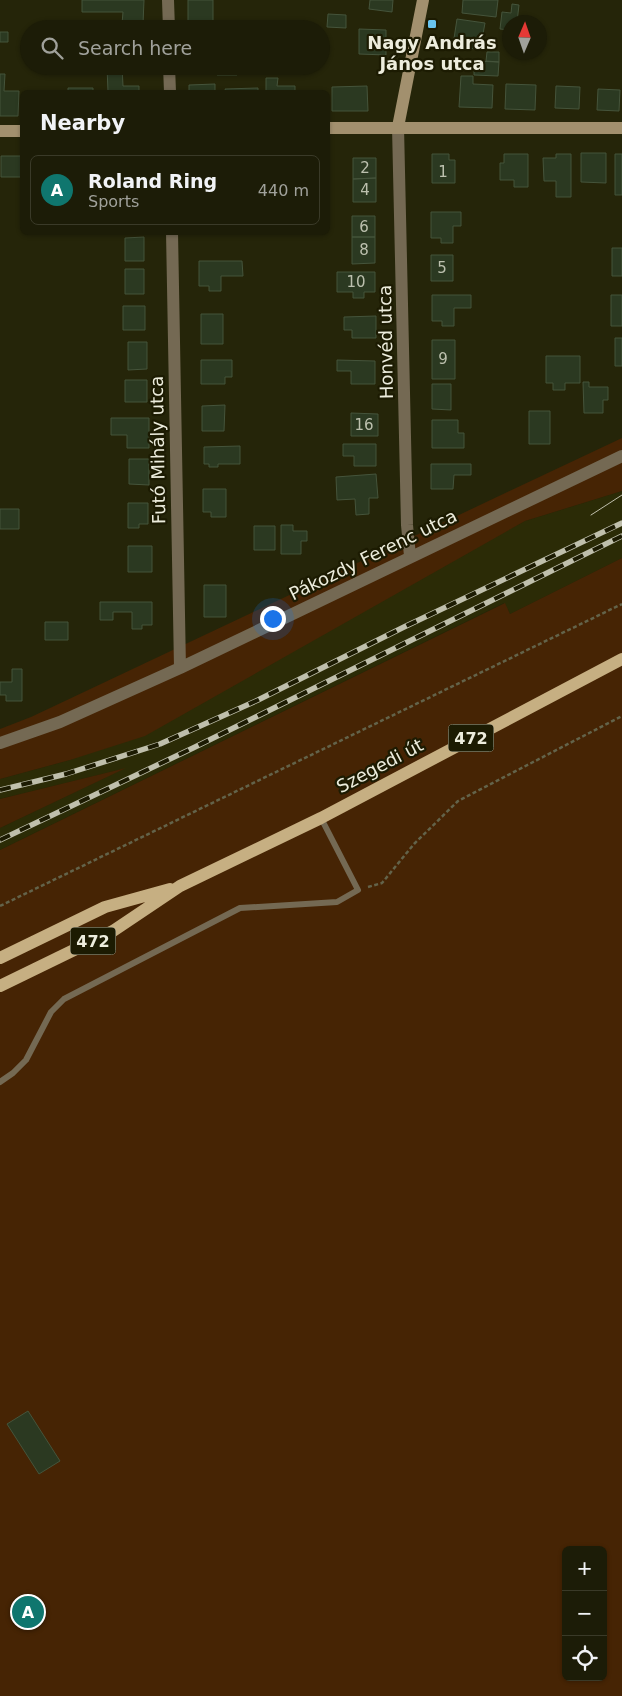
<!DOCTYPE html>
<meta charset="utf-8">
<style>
body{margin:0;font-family:"DejaVu Sans",sans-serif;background:#292915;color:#f1f3f6}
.controls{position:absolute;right:15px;bottom:15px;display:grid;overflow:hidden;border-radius:8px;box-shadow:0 1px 4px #0004}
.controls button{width:45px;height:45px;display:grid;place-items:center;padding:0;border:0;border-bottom:1px solid #3a3a28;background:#1c1c07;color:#f1f3f6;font:25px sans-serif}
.compass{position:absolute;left:502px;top:15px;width:45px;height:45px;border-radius:50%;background:#1c1c07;box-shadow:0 1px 4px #0004;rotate:2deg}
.you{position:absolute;left:272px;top:618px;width:18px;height:18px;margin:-12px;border:4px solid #fff;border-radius:50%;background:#1a73e8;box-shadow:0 0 0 8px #1a73e833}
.badge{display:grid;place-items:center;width:32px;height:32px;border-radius:50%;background:#0f766e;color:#fff;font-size:16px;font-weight:700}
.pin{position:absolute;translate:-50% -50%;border:2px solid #fff;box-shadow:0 1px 5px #0006}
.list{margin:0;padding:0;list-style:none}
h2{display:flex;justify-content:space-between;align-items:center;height:65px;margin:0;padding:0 20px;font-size:21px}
h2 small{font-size:16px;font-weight:400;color:#a0a19b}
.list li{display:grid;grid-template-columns:32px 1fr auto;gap:15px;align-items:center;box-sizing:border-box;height:70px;margin:0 10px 10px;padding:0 10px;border:1px solid #3a3a28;border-radius:8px}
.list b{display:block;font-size:19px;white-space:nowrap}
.list p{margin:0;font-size:16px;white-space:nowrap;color:#a0a19b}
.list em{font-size:16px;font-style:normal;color:#a0a19b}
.icon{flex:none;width:28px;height:28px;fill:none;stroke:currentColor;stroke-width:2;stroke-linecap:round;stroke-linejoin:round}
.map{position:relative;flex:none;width:622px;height:1696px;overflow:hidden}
.search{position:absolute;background:#1c1c07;box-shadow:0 1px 4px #0004;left:20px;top:20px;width:310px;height:55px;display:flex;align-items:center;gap:12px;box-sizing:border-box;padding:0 18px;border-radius:28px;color:#a0a19b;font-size:19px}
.panel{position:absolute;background:#1c1c07;box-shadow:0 1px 4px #0004;left:20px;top:90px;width:310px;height:145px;border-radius:8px}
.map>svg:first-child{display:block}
.built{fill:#2b2b06}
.green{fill:#462404;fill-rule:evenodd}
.building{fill:#2b3921;stroke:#45543b}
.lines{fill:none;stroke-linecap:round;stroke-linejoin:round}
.path{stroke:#63634a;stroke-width:2.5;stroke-dasharray:4 2.5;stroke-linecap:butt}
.lane{stroke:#746953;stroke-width:6}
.street{stroke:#746953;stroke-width:12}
.secondary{stroke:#a2906e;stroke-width:12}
.primary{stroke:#c6af82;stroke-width:12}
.tram{stroke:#bfbfac;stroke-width:1}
.rail-casing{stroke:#bfbfac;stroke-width:5.5}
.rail{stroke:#1c1b02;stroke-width:4;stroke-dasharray:11;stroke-linecap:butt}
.poi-dot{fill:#68c4f0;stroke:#1c1b02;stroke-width:2}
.labels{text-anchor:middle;stroke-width:4.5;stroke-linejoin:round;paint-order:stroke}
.number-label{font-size:15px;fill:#bcc0ae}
.shield{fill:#1c1b02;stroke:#aeae9b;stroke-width:1}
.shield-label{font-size:16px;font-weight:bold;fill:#ededdd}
.poi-label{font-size:18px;font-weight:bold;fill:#ededdd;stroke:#1c1b02}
.street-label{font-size:18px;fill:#ededdd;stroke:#1c1b02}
</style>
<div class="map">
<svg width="622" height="1696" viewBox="0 0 622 1696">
<rect width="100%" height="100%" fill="#252509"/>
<path class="built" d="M 622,491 L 622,558 L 510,614 L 504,603 L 0,850 L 0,828 L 123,769 L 0,799 L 0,779 L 70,760 L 525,521 Z"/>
<path class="green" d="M 622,438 L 622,491 L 525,521 L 145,736 L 70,760 L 0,779 L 0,729 L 31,717 Z
M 622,558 L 622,1696 L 0,1696 L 0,850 L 505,603 L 510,614 ZM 566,1550 L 603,1550 L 603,1677 L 566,1677 Z
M 126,768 L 0,828 L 0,799 Z"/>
<path class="building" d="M 82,0 L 144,0 L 143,24 L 122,24 L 123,12 L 82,12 Z
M 188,0 L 213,0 L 213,25 L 188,25 Z
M 370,0 L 393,0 L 392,12 L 369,9 Z
M 463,0 L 498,0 L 496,17 L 462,13 Z
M 512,4 L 519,5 L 517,22 L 510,22 L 510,30 L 500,29 L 502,12 L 511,13 Z
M 328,14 L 346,15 L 346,28 L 327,27 Z
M 457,19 L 485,23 L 480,50 L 453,45 Z
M 359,29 L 386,30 L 386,55 L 359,54 Z
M 0,32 L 8,32 L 8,42 L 0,42 Z
M 487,52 L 499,52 L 499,62 L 486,61 Z
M 474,61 L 499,62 L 498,76 L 474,75 Z
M 107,66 L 122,66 L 123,86 L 139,86 L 139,92 L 108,92 Z
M 217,66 L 237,66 L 237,75 L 217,75 Z
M 0,74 L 5,74 L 4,91 L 19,91 L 18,116 L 0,116 Z
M 461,76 L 473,76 L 473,84 L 493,85 L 492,108 L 459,107 Z
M 266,78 L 278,78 L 277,86 L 295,86 L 295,92 L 266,92 Z
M 215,84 L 215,92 L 189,92 L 189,85 Z
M 506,84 L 536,85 L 535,110 L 505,109 Z
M 367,86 L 368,111 L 332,111 L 332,87 Z
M 556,86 L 580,87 L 579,109 L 555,108 Z
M 68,88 L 93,88 L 93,92 L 68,92 Z
M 258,88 L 258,92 L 226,92 L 225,89 Z
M 598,89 L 620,90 L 619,111 L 597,110 Z
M 581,153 L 606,153 L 606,183 L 581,182 Z
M 432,154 L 449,154 L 449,160 L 455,160 L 455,183 L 432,183 Z
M 504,154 L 528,154 L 528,187 L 514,187 L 514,180 L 500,180 L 500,163 L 504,163 Z
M 556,154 L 571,154 L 571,197 L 556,197 L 556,181 L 544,181 L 543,158 L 556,158 Z
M 615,154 L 622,154 L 622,195 L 615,195 Z
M 1,156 L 22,156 L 22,177 L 1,177 Z
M 353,158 L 376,158 L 376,178 L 353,179 Z
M 376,178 L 376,202 L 353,202 L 353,179 Z
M 431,212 L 461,212 L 461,226 L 453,226 L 453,243 L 441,243 L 441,238 L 431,238 Z
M 352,216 L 375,216 L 375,237 L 352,237 Z
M 144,237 L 144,261 L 125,261 L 125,238 Z
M 352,237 L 375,237 L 375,263 L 352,264 Z
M 612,248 L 622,248 L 622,276 L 612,276 Z
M 431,255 L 453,255 L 453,281 L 431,281 Z
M 199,261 L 242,261 L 243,276 L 221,276 L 221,291 L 209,291 L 209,286 L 199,286 Z
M 125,269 L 144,269 L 144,294 L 125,294 Z
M 337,272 L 375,272 L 375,292 L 364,292 L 364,298 L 353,298 L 353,292 L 337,292 Z
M 432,295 L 471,295 L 471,308 L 454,308 L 454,326 L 442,326 L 442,321 L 432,321 Z
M 611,295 L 622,295 L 622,326 L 611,326 Z
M 123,306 L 145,306 L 145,330 L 123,330 Z
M 201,314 L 223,314 L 223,344 L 201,344 Z
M 376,316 L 376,338 L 352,338 L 352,330 L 344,330 L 344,317 Z
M 615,338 L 622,338 L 622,366 L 615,366 Z
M 432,340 L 455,340 L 455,379 L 432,379 Z
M 128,342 L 147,342 L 147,369 L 128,370 Z
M 546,356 L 580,356 L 580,383 L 565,383 L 565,390 L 553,390 L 553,383 L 546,383 Z
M 201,360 L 232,360 L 232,377 L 225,377 L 225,384 L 201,384 Z
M 337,360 L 375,361 L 375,384 L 351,384 L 351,371 L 337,371 Z
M 125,380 L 147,380 L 147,402 L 125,402 Z
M 583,382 L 589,382 L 589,387 L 608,387 L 608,400 L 603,400 L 603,413 L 584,413 Z
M 432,384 L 451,384 L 451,410 L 432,409 Z
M 225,405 L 224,431 L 202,431 L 202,406 Z
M 529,411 L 550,411 L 550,444 L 529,444 Z
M 351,413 L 378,414 L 378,436 L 351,436 Z
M 111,418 L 149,418 L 149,448 L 127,448 L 127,435 L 111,435 Z
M 432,420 L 458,420 L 458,433 L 464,433 L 464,448 L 432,448 Z
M 343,444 L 376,444 L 376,466 L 354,466 L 354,456 L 343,456 Z
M 240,446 L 240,464 L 218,464 L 218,467 L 209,467 L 209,464 L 204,464 L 204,447 Z
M 129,459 L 149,459 L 149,485 L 129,484 Z
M 431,464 L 471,464 L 471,475 L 454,475 L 453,489 L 431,489 Z
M 376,474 L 378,498 L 369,498 L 369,514 L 356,515 L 355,499 L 337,500 L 336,477 Z
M 203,489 L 226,489 L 226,517 L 211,517 L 211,512 L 203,512 Z
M 128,503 L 148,503 L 148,524 L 139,524 L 139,528 L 128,528 Z
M 0,509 L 19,509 L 19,529 L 0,529 Z
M 281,525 L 293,525 L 293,531 L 307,531 L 307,541 L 301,541 L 301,554 L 281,554 Z
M 254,526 L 275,526 L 275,550 L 254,550 Z
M 128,546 L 152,546 L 152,572 L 128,572 Z
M 204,585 L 226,585 L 226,617 L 204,617 Z
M 100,602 L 152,602 L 152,625 L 142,625 L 142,629 L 132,629 L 132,612 L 113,612 L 113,620 L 100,620 Z
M 45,622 L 68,622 L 68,640 L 45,640 Z
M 12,669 L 22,669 L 22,701 L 6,701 L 6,695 L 0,695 L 0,682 L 12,682 Z
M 28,1411 L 60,1461 L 39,1474 L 7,1424 Z"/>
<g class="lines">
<path class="path" d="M 368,887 L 382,883 L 414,844 L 458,801 L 622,716
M 0,906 L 622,604"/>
<path class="lane" d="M 0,1082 L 13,1073 L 26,1060 L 51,1012 L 64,999 L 240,908 L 337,902 L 358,890 L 321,818"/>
<path class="street" d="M 168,0 L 169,29
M 169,66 L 170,92
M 398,127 L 407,525 L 410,556
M 172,232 L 180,668
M 0,743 L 60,722 L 180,668 L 622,456"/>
<path class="secondary" d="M 398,127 L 423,0
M 328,128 L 622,128
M 0,131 L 22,131"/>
<path class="primary" d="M 0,958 L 105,907 L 170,889
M 0,986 L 113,931 L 180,886 L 321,818 L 622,659"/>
<path class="tram" d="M 591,515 L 622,495"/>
<g class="rail-casing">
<path id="rail" d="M 0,790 L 66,774 L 160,744 L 258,700 L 404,627 L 622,523
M 0,840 L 193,748 L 622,536"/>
</g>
<use href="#rail" class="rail"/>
</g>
<rect class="poi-dot" x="427" y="19" width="10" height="10" rx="2.5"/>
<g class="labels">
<g class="number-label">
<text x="365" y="173">2</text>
<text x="443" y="177">1</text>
<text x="365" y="195">4</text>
<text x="364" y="232">6</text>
<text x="364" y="255">8</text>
<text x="442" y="273">5</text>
<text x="356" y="287">10</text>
<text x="443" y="364">9</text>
<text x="364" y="430">16</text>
</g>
<g class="shield">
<rect x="448.5" y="724.5" width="45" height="27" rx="4"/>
<rect x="70.5" y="927.5" width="45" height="27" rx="4"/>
</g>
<g class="shield-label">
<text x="471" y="744">472</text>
<text x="93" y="947">472</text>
</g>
<g class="poi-label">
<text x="432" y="49">Nagy András<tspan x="432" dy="21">János utca</tspan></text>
</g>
<g class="street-label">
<text transform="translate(386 342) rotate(-91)" y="6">Honvéd utca</text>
<text transform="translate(158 450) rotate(-91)" y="6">Futó Mihály utca</text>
<text transform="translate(373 555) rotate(-26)" y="6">Pákozdy Ferenc utca</text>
<text transform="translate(380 766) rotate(-28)" y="6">Szegedi út</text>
</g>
</g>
</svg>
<div class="controls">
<button>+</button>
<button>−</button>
<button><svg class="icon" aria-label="locate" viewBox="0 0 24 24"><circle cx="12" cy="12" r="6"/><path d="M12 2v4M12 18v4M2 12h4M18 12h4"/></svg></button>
</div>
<svg class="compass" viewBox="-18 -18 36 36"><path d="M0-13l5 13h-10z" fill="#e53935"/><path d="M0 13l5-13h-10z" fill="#a0a19b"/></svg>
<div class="you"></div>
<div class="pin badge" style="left:28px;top:1612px">A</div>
<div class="search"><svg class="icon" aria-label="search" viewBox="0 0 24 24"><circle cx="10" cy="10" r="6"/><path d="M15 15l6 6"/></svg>Search here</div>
<section class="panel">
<h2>Nearby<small></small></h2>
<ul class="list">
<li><span class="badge">A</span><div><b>Roland Ring</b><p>Sports</p></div><em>440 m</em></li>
</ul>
</section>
</div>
